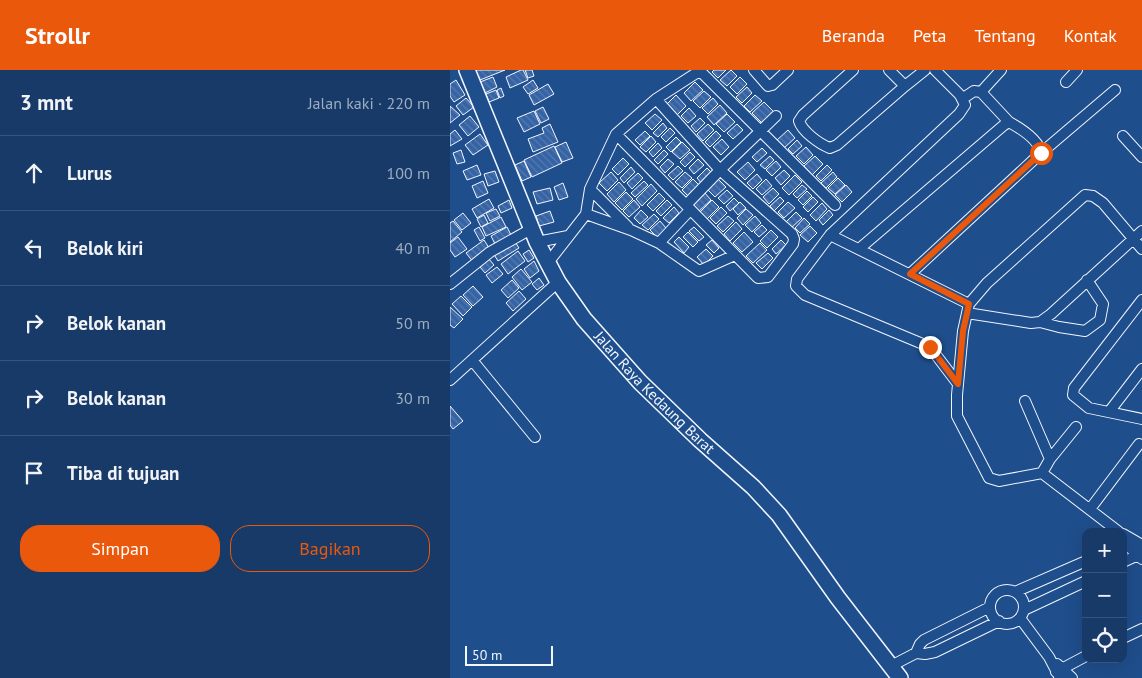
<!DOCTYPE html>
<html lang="id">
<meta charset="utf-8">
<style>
body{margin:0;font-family:"PT Sans",sans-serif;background:#244571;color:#f1f3f6}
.controls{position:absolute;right:15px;bottom:15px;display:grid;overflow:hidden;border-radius:10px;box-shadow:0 5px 20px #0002}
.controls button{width:45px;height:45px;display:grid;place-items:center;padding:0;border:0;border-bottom:1px solid #36547d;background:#173a69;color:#f1f3f6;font:25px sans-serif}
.scale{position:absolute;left:15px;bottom:12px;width:88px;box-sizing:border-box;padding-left:5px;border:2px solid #f2f6ff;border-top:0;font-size:14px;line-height:18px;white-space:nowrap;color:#f2f6ff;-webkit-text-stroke:4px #1f4e8c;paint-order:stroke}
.stop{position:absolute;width:15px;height:15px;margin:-11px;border:4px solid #ea580c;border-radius:50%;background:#fff}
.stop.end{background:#ea580c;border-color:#fff;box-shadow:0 1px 5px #0008}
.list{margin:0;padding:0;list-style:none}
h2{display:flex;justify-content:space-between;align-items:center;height:65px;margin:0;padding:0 20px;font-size:21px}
h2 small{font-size:16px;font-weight:400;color:#9eadc0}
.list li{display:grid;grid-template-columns:32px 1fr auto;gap:15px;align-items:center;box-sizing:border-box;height:75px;padding:0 20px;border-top:1px solid #36547d}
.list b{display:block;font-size:19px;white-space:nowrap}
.list em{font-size:16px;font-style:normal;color:#9eadc0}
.actions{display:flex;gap:10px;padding:15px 20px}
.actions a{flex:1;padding:11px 0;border:1px solid #ea580c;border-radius:20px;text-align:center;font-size:18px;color:#ea580c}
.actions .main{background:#ea580c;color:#fff}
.icon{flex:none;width:28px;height:28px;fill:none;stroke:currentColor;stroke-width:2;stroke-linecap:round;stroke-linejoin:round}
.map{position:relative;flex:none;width:692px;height:608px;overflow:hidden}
header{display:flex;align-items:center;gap:30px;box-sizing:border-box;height:70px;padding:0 25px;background:#ea580c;color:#fff}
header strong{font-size:24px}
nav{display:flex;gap:28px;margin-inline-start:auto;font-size:18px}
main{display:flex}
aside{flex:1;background:#173a69}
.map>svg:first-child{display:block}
.building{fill:url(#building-back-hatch);stroke:#f2f6ff}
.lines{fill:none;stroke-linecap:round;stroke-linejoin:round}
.street-casing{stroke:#f2f6ff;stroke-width:12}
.secondary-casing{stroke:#f2f6ff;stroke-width:18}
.street{stroke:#1f4e8c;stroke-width:10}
.secondary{stroke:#1f4e8c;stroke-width:15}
.route{stroke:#ea580c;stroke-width:6}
.labels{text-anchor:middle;stroke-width:4;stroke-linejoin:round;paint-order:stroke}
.street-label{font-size:15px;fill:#f2f6ff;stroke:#1f4e8c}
</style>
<header>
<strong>Strollr</strong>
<nav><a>Beranda</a><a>Peta</a><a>Tentang</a><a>Kontak</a></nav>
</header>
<main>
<aside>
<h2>3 mnt<small>Jalan kaki · 220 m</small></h2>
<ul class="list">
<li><svg class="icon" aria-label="ahead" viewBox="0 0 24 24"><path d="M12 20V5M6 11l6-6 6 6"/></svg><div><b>Lurus</b></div><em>100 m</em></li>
<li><svg class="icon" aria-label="left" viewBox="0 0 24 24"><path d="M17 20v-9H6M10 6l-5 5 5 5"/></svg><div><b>Belok kiri</b></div><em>40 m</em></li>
<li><svg class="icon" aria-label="right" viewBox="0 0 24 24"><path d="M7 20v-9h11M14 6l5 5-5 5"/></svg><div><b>Belok kanan</b></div><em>50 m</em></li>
<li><svg class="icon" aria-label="right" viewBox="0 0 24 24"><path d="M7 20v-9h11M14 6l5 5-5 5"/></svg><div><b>Belok kanan</b></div><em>30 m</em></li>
<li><svg class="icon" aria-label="arrive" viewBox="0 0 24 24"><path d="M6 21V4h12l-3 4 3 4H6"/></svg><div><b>Tiba di tujuan</b></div></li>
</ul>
<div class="actions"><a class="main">Simpan</a><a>Bagikan</a></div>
</aside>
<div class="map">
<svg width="692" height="608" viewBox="0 0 692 608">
<defs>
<pattern id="building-back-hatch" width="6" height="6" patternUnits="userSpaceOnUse" patternTransform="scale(1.25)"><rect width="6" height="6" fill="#3563a3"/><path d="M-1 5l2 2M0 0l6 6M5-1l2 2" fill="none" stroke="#537ab1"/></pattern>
</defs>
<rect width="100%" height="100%" fill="#1f4e8c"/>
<path class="building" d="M 25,0 L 55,0 L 30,10 Z
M 71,0 L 73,0 L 78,10 L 60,18 L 56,7 Z
M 75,0 L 82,0 L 84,6 L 78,8 Z
M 264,0 L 276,0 L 268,8 L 262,2 Z
M 281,0 L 287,6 L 277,16 L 270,10 Z
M 43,7 L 47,17 L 35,23 L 30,12 Z
M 290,7 L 297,14 L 287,24 L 280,17 Z
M 6,10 L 15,25 L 4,32 L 0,26 L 0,14 Z
M 83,10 L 88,18 L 78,24 L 73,17 Z
M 245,12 L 253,20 L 241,31 L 234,23 Z
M 98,14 L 104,24 L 84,35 L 79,25 Z
M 297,17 L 302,23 L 292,33 L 286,27 Z
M 51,18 L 54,26 L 50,28 L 47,20 Z
M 46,20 L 49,28 L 39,32 L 36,24 Z
M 254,21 L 261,27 L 250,38 L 243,31 Z
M 226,25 L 236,36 L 227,45 L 217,34 Z
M 305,25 L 312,31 L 300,42 L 294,36 Z
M 16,28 L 24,37 L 13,45 L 6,36 Z
M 263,28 L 268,34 L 258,44 L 252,38 Z
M 314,32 L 324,42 L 312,53 L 302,43 Z
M 270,35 L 277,43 L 264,55 L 257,47 Z
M 0,36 L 10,45 L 0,53 Z
M 93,37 L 99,49 L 91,53 L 85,41 Z
M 239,38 L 246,46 L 238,53 L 231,46 Z
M 84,41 L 90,54 L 74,62 L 67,48 Z
M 205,44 L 212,50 L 202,60 L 195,53 Z
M 277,44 L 285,52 L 274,62 L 266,54 Z
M 20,46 L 29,57 L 18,66 L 9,55 Z
M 250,48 L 255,53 L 246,62 L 241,56 Z
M 213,53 L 217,58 L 208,67 L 203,63 Z
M 100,54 L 108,72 L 83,82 L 78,69 L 94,63 L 92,58 Z
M 258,54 L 264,60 L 253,71 L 247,64 Z
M 287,54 L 293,60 L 283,69 L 277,63 Z
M 220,58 L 225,63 L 216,72 L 211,67 Z
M 5,60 L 12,69 L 0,76 L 0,64 Z
M 338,60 L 345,68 L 334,78 L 327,70 Z
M 195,61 L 200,66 L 190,75 L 185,70 Z
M 266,61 L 271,66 L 260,77 L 255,72 Z
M 30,64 L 38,75 L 23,85 L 15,75 Z
M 201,66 L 206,72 L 196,82 L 190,77 Z
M 226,67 L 231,72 L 221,82 L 216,77 Z
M 272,69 L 279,77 L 271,85 L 263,77 Z
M 347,70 L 352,76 L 343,84 L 338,79 Z
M 116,72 L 123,88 L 112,92 L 105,77 Z
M 232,72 L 240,80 L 230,89 L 222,82 Z
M 208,73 L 212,78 L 203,87 L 199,82 Z
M 104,76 L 112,93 L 82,107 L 74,90 Z
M 356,77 L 363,85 L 354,94 L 346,86 Z
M 312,78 L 317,83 L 307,92 L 302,87 Z
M 11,80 L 15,92 L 7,94 L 3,83 Z
M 214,80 L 218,84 L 208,94 L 204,90 Z
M 240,82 L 245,87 L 235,97 L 230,92 Z
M 320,86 L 324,90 L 315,99 L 310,95 Z
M 365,86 L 373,94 L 362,105 L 354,96 Z
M 173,88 L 179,94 L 168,105 L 162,99 Z
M 218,89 L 224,94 L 215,103 L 210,97 Z
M 248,89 L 254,95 L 244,104 L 239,98 Z
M 74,91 L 81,107 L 72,111 L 65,95 Z
M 326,91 L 331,97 L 322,106 L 316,100 Z
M 298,92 L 305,100 L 295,110 L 287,102 Z
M 27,95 L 31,105 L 17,110 L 13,101 Z
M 377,95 L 382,100 L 371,111 L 366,106 Z
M 228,96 L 233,101 L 223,110 L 218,105 Z
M 181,97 L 185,102 L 174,113 L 170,108 Z
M 257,98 L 263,104 L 252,114 L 247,108 Z
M 334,100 L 340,106 L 331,115 L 325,108 Z
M 45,101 L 49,112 L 38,116 L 34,104 Z
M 161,102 L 168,110 L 157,121 L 149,113 Z
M 235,102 L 242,108 L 232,118 L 225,112 Z
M 383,102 L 387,107 L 376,118 L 371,113 Z
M 188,103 L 193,108 L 182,119 L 177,113 Z
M 307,104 L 312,110 L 303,119 L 297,113 Z
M 345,105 L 352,112 L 339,125 L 332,118 Z
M 388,108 L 395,115 L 385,124 L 378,118 Z
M 243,109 L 250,116 L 239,127 L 232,120 Z
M 268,109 L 276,117 L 265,127 L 257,119 Z
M 316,109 L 322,116 L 312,125 L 306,119 Z
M 33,111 L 38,123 L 27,128 L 22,116 Z
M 194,111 L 198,115 L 185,127 L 181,123 Z
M 169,112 L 176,120 L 164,132 L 157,124 Z
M 113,113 L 118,127 L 109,130 L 104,117 Z
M 201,114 L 207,121 L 192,136 L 186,129 Z
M 352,115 L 357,119 L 347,128 L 343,124 Z
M 396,115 L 402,122 L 392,132 L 385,125 Z
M 100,118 L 103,130 L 87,134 L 83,122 Z
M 323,118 L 329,124 L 319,134 L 313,127 Z
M 277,120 L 283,126 L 274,134 L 268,128 Z
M 357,121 L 362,126 L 353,135 L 348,130 Z
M 176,122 L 183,129 L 172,140 L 165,133 Z
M 254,122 L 261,130 L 248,142 L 241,135 Z
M 209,123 L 215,129 L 203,141 L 197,135 Z
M 330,127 L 334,131 L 324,141 L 320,136 Z
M 363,127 L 368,132 L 358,142 L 353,137 Z
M 284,128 L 289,133 L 280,141 L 276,136 Z
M 39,129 L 44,138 L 27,148 L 22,139 Z
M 59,130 L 62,138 L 51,143 L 48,136 Z
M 184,130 L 190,137 L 179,147 L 173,141 Z
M 217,130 L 222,135 L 211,146 L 206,141 Z
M 262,130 L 269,137 L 257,149 L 250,142 Z
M 290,132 L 296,138 L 288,145 L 283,139 Z
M 338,132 L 345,138 L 334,148 L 328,142 Z
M 372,133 L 377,139 L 366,151 L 360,145 Z
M 224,137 L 229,143 L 219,153 L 213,148 Z
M 271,137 L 277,143 L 266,154 L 260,148 Z
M 46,139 L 50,146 L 40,151 L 36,143 Z
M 296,139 L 303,145 L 293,155 L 287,148 Z
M 191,140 L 198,147 L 190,154 L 184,148 Z
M 379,140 L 383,145 L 373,155 L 369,150 Z
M 100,141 L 104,152 L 89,156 L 86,146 Z
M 346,142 L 352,148 L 341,158 L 336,152 Z
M 13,143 L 21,153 L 12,160 L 4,150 Z
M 204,144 L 209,149 L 198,160 L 192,155 Z
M 34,145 L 38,153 L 31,157 L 27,149 Z
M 278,146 L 284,151 L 273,162 L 267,156 Z
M 305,146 L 311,153 L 302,162 L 295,155 Z
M 51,147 L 56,157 L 36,166 L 32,157 Z
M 354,148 L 360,154 L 350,163 L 345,158 Z
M 3,151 L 12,162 L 0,172 L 0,153 Z
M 210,151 L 216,158 L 207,167 L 200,160 Z
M 286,152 L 292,159 L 280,171 L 274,164 Z
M 312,155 L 317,160 L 309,167 L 304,162 Z
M 360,156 L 367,163 L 358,172 L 350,165 Z
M 29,157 L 35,168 L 30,171 L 24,160 Z
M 57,157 L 62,167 L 46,176 L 41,166 Z
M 244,157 L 254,167 L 249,171 L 239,161 Z
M 321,160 L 328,167 L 317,178 L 310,171 Z
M 238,162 L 248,172 L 243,177 L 233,167 Z
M 294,162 L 303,172 L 292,182 L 283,173 Z
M 8,167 L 17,179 L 5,187 L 0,180 L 0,173 Z
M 229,167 L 239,177 L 234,183 L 224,172 Z
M 34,170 L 41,181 L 24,193 L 16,183 Z
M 64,170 L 69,178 L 48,191 L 43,183 Z
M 262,170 L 269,178 L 264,183 L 256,175 Z
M 331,170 L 336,175 L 326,184 L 322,179 Z
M 310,173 L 317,180 L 303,193 L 296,186 Z
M 256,179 L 263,186 L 254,195 L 247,187 Z
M 79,180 L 84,188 L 78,192 L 73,184 Z
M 68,181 L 75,191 L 58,204 L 51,194 Z
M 318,183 L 323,188 L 312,199 L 306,193 Z
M 39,189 L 44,195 L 35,203 L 30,197 Z
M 84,191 L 89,201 L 80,208 L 74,199 Z
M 47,197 L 53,204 L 42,213 L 36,205 Z
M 71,199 L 82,212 L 72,220 L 62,207 Z
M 89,208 L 94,215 L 87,220 L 82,214 Z
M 62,210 L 69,218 L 58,228 L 51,220 Z
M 23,216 L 33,227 L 23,236 L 13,225 Z
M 69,221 L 76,229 L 63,241 L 56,233 Z
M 11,226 L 22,237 L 13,246 L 2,234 Z
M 0,237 L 13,249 L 4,258 L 0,255 Z
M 0,336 L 13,351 L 3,359 L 0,355 Z"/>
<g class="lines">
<g class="street-casing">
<path id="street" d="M 304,0 L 318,16 L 322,15 L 338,0
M 403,0 L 353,45 L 349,51 C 352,61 369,74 380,78 L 387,75 L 455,16
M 439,0 L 455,16 L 475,0
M 485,0 L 510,25 L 515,35 L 509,44 L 380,165 L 347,209 L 346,216 L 355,225 L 480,277 L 508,314
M 250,1 L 385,135
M 616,12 L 627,0
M 531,22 L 551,0
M 512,29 L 524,21 L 531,22 L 559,52
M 166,64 L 308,208 L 318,207 L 343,174 L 344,169 L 342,164 L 270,100 L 206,29
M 673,66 L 692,87
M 591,83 L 665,20
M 140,119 L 178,157
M 236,135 L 270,100 L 326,46
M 136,144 L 181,160 L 209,173 L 249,201 L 285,185
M 380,165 L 519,234
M 87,172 L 118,166
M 209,173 L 240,140
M 409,179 L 554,55 L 559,52 C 570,58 589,70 591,83 L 460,204
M 97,194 L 136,144 L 140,119 L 166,64 L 206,29 L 251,0
M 0,214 L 40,182 L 81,159
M 692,230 L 624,318 L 623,325 L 639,338 L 692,349
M 517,243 L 581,253 L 590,252 L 601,244 L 692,161
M 590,252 L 609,257 L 635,261 L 650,250 L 653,234 L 637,210
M 22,290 L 85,367
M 0,310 L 108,212
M 575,331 L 600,389
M 659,342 L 692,299
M 626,357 L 600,389 L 592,403 L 549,411 L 539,408 L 507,346 L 507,325 L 513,261 L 519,234 L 537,213 L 635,125 L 643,126 L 653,133 L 692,179
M 592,403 L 669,462
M 640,439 L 689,374
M 673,464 L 692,475
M 673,471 L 692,489
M 673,492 L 688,485 L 691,481
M540 537a17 17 0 1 1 34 0a17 17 0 1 1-34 0Z
M 565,522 L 636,491
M 574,540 L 636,511
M 570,548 L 599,587 L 610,608
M 673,568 L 692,559
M 466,583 L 470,574 L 474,570 L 540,537
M 607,594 L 622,608
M 441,596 L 466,583 L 475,584 L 485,582 L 549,551
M 606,602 L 636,586"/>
</g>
<g class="secondary-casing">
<g id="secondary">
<path id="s1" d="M 17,0 L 87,172 L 108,212 L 134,249 L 190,312 L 250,370 L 303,417 L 329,445 L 388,528 L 450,608"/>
</g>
</g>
<use href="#street" class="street"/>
<use href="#secondary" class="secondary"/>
</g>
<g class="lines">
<path class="route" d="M 480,277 L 508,314 L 513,261 L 519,234 L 460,204 L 591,83"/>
</g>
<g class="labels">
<g class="street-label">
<text dy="5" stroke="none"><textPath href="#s1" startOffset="378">Jalan Raya Kedaung Barat</textPath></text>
</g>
</g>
</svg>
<div class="controls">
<button>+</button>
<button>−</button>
<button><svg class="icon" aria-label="locate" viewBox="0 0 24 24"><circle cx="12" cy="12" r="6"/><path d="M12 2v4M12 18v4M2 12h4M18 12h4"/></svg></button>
</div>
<div class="scale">50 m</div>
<div class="stop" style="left:591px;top:83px"></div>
<div class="stop end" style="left:480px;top:277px"></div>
</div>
</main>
